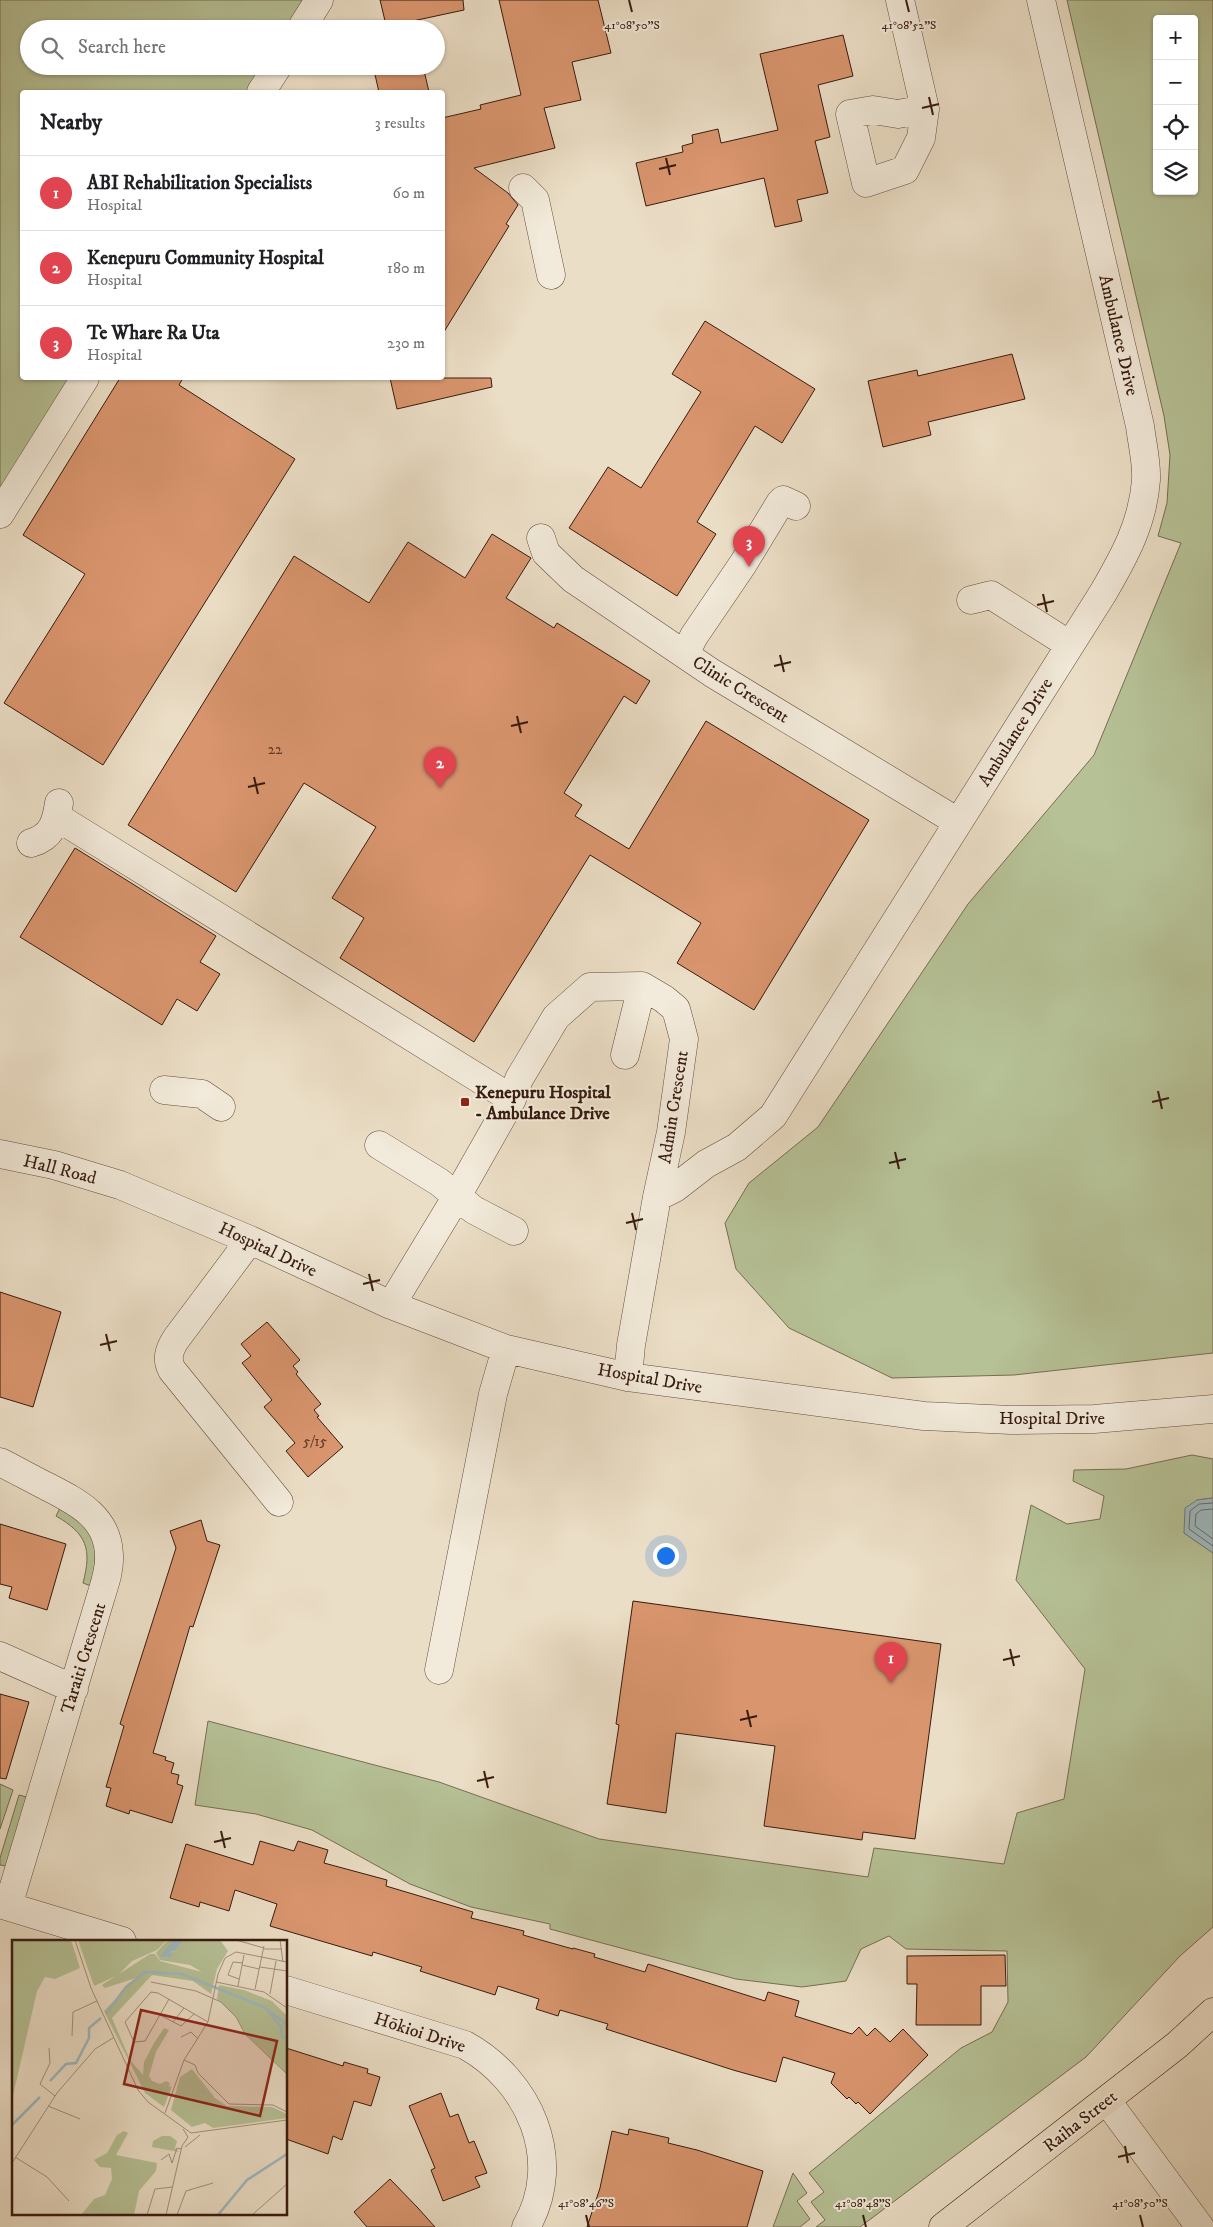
<!DOCTYPE html>
<meta charset="utf-8">
<style>
body{margin:0;font-family:"IM FELL DW Pica",serif;background:#f6f6f6;color:#202124}
.controls{position:absolute;right:15px;top:15px;display:grid;overflow:hidden;border-radius:5px;box-shadow:0 1px 4px #0004}
.controls button{width:45px;height:45px;display:grid;place-items:center;padding:0;border:0;border-bottom:1px solid #e0e0e0;background:#fff;color:#202124;font:25px sans-serif}
.you{position:absolute;left:665px;top:1555px;width:18px;height:18px;margin:-12px;border:4px solid #fff;border-radius:50%;background:#1a73e8;box-shadow:0 0 0 8px #1a73e833}
.badge{display:grid;place-items:center;width:32px;height:32px;border-radius:50%;background:#8f2418;color:#fff;font-size:16px;font-weight:700}
.pin{position:absolute;translate:-50% -41px;filter:drop-shadow(0 1px 2px #0008)}
.pin::after{content:'';position:absolute;top:26px;width:18px;height:15px;background:inherit;clip-path:polygon(0 0,100% 0,50% 100%)}
.list{margin:0;padding:0;list-style:none}
h2{display:flex;justify-content:space-between;align-items:center;height:65px;margin:0;padding:0 20px;font-size:21px}
h2 small{font-size:16px;font-weight:400;color:#757577}
.list li{display:grid;grid-template-columns:32px 1fr auto;gap:15px;align-items:center;box-sizing:border-box;height:75px;padding:0 20px;border-top:1px solid #e0e0e0}
.list b{display:block;font-size:19px;white-space:nowrap}
.list p{margin:0;font-size:16px;white-space:nowrap;color:#757577}
.list em{font-size:16px;font-style:normal;color:#757577}
.icon{flex:none;width:28px;height:28px;fill:none;stroke:currentColor;stroke-width:2;stroke-linecap:round;stroke-linejoin:round}
.map{position:relative;flex:none;width:1213px;height:2227px;overflow:hidden}
.search{position:absolute;background:#fff;box-shadow:0 1px 4px #0004;left:20px;top:20px;width:425px;height:55px;display:flex;align-items:center;gap:12px;box-sizing:border-box;padding:0 18px;border-radius:28px;color:#757577;font-size:19px}
.panel{position:absolute;background:#fff;box-shadow:0 1px 4px #0004;left:20px;top:90px;width:425px;height:290px;border-radius:5px}
.map>svg:first-child{display:block}
.green{fill:#b6c196;stroke:#766e52;fill-rule:evenodd}
.water{fill:#9eb9c1;stroke:#757a7a}
.lines{fill:none;stroke-linecap:round;stroke-linejoin:round}
.shore{stroke:#6a6a68;stroke-width:1}
.building{fill:#d9956e;stroke:#371b0f}
.minor-casing{stroke:#644c3d;stroke-width:29}
.major-casing{stroke:#371b0f;stroke-width:29}
.minor{stroke:#f2eada;stroke-width:28}
.major{stroke:#ebdec6;stroke-width:28}
.ticks{fill:none;stroke:#371b0f;stroke-width:2}
.poi-dot{fill:#8f2418;stroke:#f2eada;stroke-width:2}
.labels{text-anchor:middle;stroke-width:4;stroke-linejoin:round;paint-order:stroke}
.number-label{font-size:15px;fill:#603a27}
.street-label{font-size:18px;fill:#371b0f;stroke:#f2eada}
.poi-label{font-size:18px;font-weight:bold;fill:#371b0f;stroke:#f2eada;text-anchor:start}
.inset-river{fill:none;stroke:#9eb9c1;stroke-width:2.5}
.inset-road{fill:none;stroke:#a3907d;stroke-width:1}
.view{fill:#8f2418;fill-opacity:0.15;stroke:#8f2418;stroke-width:2.5}
.inset-edge{fill:none;stroke:#371b0f;stroke-width:2.5}
.ticks-label{font-size:12px;text-anchor:middle;fill:#371b0f;stroke:#f2eada;stroke-width:4;stroke-linejoin:round;paint-order:stroke}
</style>
<div class="map">
<svg width="1213" height="2227" viewBox="0 0 1213 2227">
<rect width="100%" height="100%" fill="#ebdec6"/>
<filter id="stains"><feTurbulence type="fractalNoise" baseFrequency=".004" numOctaves="4"/><feColorMatrix values="0 0 0 0 .2 0 0 0 0 .09 0 0 0 0 .02 0 0 0 .5 -.17"/></filter>
<radialGradient id="worn" r=".72"><stop offset=".6" stop-color="#630" stop-opacity="0"/><stop offset="1" stop-color="#630" stop-opacity=".3"/></radialGradient>
<path class="green" d="M 0,0 L 310,0 L 292,29 L 29,29 L 29,66 L 269,66 L 252,92 L 22,92 L 22,378 L 73,378 L 0,494 Z
M 1067,0 L 1213,0 L 1213,1353 L 1014,1375 L 892,1378 L 789,1328 L 736,1269 L 725,1223 L 749,1183 L 818,1127 L 968,904 L 1094,755 L 1181,543 L 1158,536 L 1167,503 L 1170,455 L 1164,416 ZM 1157,19 L 1194,19 L 1194,191 L 1157,191 Z
M 1192,1455 L 1213,1459 L 1213,1498 L 1197,1500 L 1184,1533 L 1213,1553 L 1213,1927 L 1180,1956 L 1086,2057 L 860,2227 L 816,2227 L 825,2220 L 811,2202 L 824,2192 L 809,2173 L 961,2048 L 992,2032 L 1008,2002 L 1007,1951 L 906,1949 L 889,1936 L 861,1949 L 846,1981 L 802,1987 L 736,1979 L 550,1929 L 550,1924 L 471,1907 L 410,1884 L 312,1830 L 256,1814 L 195,1805 L 208,1721 L 439,1782 L 599,1839 L 868,1877 L 874,1848 L 1004,1864 L 1017,1813 L 1064,1799 L 1085,1669 L 1016,1580 L 1031,1505 L 1067,1524 L 1100,1519 L 1104,1496 L 1073,1481 L 1074,1470 L 1126,1469 Z
M 60,1508 C 97,1530 100,1545 91,1586 L 83,1583 C 92,1549 87,1534 56,1516 Z
M 0,1784 L 13,1790 L 0,1829 Z
M 19,1795 L 27,1797 L 6,1866 L 0,1865 L 0,1858 Z
M 793,2173 L 807,2193 L 797,2201 L 810,2219 L 800,2227 L 773,2227 Z"/>
<path class="water" d="M 1213,1498 L 1213,1553 L 1184,1533 L 1185,1508 L 1197,1500 Z"/>
<g class="lines">
<path class="shore" d="M 1213,1503 L 1199,1504 L 1190,1511 L 1189,1529 L 1213,1546
M 1213,1509 L 1201,1510 L 1196,1514 L 1195,1526 L 1213,1539"/>
</g>
<path class="building" d="M 380,0 L 463,0 L 464,10 L 408,22 L 410,29 L 380,29 L 379,27 L 386,25 Z
M 499,0 L 598,0 L 611,53 L 572,62 L 581,100 L 544,108 L 555,148 L 474,168 L 508,193 L 518,205 L 506,224 L 509,226 L 442,335 L 442,118 L 481,109 L 480,105 L 521,95 Z
M 843,35 L 853,76 L 818,85 L 830,137 L 815,141 L 828,193 L 797,200 L 802,221 L 775,227 L 764,178 L 646,206 L 636,163 L 683,152 L 682,146 L 693,143 L 692,135 L 718,129 L 721,143 L 778,130 L 760,54 Z
M 373,66 L 423,66 L 429,92 L 379,92 Z
M 705,321 L 815,389 L 782,443 L 755,426 L 697,522 L 716,534 L 677,596 L 569,528 L 608,467 L 641,488 L 701,392 L 672,374 Z
M 1012,354 L 1025,399 L 928,422 L 931,435 L 883,447 L 868,381 L 917,370 L 918,376 Z
M 120,378 L 183,378 L 179,385 L 295,459 L 103,765 L 4,703 L 85,574 L 23,535 Z
M 390,378 L 491,378 L 492,387 L 397,409 Z
M 492,534 L 531,558 L 506,598 L 554,628 L 557,623 L 650,681 L 636,704 L 624,696 L 564,793 L 582,805 L 575,816 L 629,849 L 706,721 L 869,820 L 754,1010 L 677,963 L 701,923 L 590,855 L 474,1042 L 340,958 L 364,918 L 332,898 L 376,827 L 304,783 L 236,892 L 128,825 L 294,556 L 369,603 L 408,542 L 465,578 Z
M 75,848 L 216,936 L 200,962 L 220,974 L 197,1011 L 177,999 L 162,1025 L 20,937 Z
M 0,1292 L 61,1312 L 33,1407 L 0,1397 Z
M 267,1322 L 300,1360 L 293,1366 L 298,1372 L 296,1374 L 321,1404 L 314,1410 L 319,1416 L 317,1417 L 343,1447 L 308,1477 L 286,1451 L 295,1443 L 264,1407 L 272,1400 L 242,1363 L 251,1356 L 241,1344 Z
M 201,1520 L 207,1541 L 220,1545 L 193,1627 L 190,1626 L 153,1753 L 166,1757 L 165,1760 L 174,1763 L 171,1773 L 179,1775 L 177,1784 L 183,1786 L 172,1823 L 130,1810 L 129,1814 L 106,1806 L 111,1788 L 106,1787 L 124,1726 L 120,1724 L 176,1548 L 170,1531 Z
M 0,1524 L 66,1544 L 47,1610 L 9,1598 L 12,1587 L 0,1584 Z
M 633,1601 L 941,1644 L 915,1839 L 863,1832 L 862,1840 L 764,1826 L 775,1746 L 676,1733 L 666,1813 L 607,1804 L 619,1725 L 616,1724 Z
M 0,1694 L 29,1702 L 6,1779 L 0,1778 Z
M 260,1841 L 294,1851 L 298,1841 L 328,1850 L 324,1863 L 387,1880 L 386,1886 L 473,1912 L 471,1918 L 524,1931 L 523,1935 L 573,1949 L 573,1948 L 595,1954 L 594,1957 L 645,1972 L 648,1964 L 765,2001 L 768,1992 L 799,2001 L 795,2016 L 852,2034 L 859,2027 L 867,2036 L 875,2028 L 890,2042 L 903,2029 L 928,2055 L 870,2114 L 858,2102 L 856,2104 L 849,2097 L 847,2099 L 831,2083 L 835,2073 L 783,2057 L 776,2082 L 733,2070 L 606,2029 L 608,2024 L 560,2010 L 558,2016 L 536,2009 L 539,1999 L 498,1986 L 495,1995 L 420,1971 L 422,1967 L 373,1952 L 372,1956 L 270,1926 L 277,1904 L 235,1890 L 229,1911 L 200,1902 L 199,1907 L 170,1898 L 186,1844 L 253,1865 Z
M 1005,1955 L 1006,1986 L 981,1986 L 981,2025 L 916,2025 L 917,1984 L 907,1984 L 907,1956 Z
M 286,2048 L 343,2066 L 344,2062 L 368,2069 L 367,2073 L 380,2077 L 371,2106 L 354,2101 L 342,2140 L 333,2136 L 328,2154 L 286,2139 Z
M 441,2093 L 450,2117 L 458,2114 L 469,2143 L 474,2141 L 487,2173 L 475,2177 L 480,2187 L 443,2201 L 431,2170 L 435,2168 L 409,2106 Z
M 629,2129 L 669,2138 L 668,2143 L 697,2150 L 763,2171 L 747,2227 L 587,2227 L 600,2188 L 612,2131 L 628,2135 Z
M 390,2179 L 418,2208 L 435,2227 L 367,2227 L 354,2212 Z"/>
<g class="lines">
<g class="minor-casing">
<path id="minor" d="M 900,0 L 925,109 L 921,138 L 905,170 L 866,183 L 850,114 L 873,110 L 898,114 L 925,109
M 301,29 L 319,0
M 261,92 L 278,66
M 523,188 L 535,200 L 551,275
M 0,514 L 85,378
M 541,538 L 546,553 L 573,579 L 712,673 L 958,822
M 971,600 L 991,595 L 1070,645
M 685,654 L 694,636 L 743,564 L 780,503 L 783,500 L 796,506
M 57,817 L 512,1099
M 31,843 C 52,837 56,823 59,803
M 625,1055 L 642,986
M 164,1090 L 202,1094 L 221,1107
M 379,1145 L 439,1182 L 474,1210 L 514,1231
M 0,1154 L 54,1165 L 120,1185 L 250,1240 L 391,1305 L 506,1349 L 628,1377 L 924,1416 L 1011,1420 L 1094,1419 L 1213,1409
M 657,1197 L 675,1188 L 706,1164 L 737,1147 L 773,1116 L 1103,593 C 1124,557 1143,523 1146,480 C 1147,462 1142,443 1140,426 L 1041,0
M 250,1240 L 176,1339 C 169,1350 166,1359 172,1370 L 279,1502
M 391,1305 L 457,1196 L 512,1099 L 519,1079 L 556,1017 L 590,987 L 642,986 L 664,999 L 676,1009 L 684,1039 L 671,1132 L 657,1197 L 631,1345 L 628,1377
M 0,1462 C 16,1470 32,1479 48,1487 C 77,1502 108,1517 109,1555 C 110,1569 105,1583 101,1596 L 8,1906
M 0,1656 L 74,1689
M 439,1670 L 493,1394 L 506,1349
M 0,1904 L 122,1941
M 286,1990 L 465,2045 C 529,2080 565,2160 526,2227
M 1107,2101 L 1200,2227"/>
</g>
<g class="major-casing">
<path id="major" d="M 943,2227 L 1177,2045 L 1213,2012"/>
</g>
<use href="#minor" class="minor"/>
<use href="#major" class="major"/>
</g>
<path class="ticks" d="M 629,0 L 632,12M 906,0 L 909,12M 929,97 L 933,115M 922,108 L 939,104M 666,158 L 670,175M 659,169 L 676,165M 1043,594 L 1047,612M 1037,605 L 1054,601M 780,655 L 784,672M 774,666 L 791,662M 517,716 L 521,733M 511,726 L 528,722M 254,777 L 258,794M 248,787 L 265,783M 1158,1091 L 1162,1109M 1152,1102 L 1169,1098M 895,1152 L 899,1169M 889,1163 L 906,1159M 632,1213 L 636,1230M 626,1223 L 643,1219M 369,1274 L 373,1291M 363,1284 L 380,1280M 106,1334 L 110,1351M 100,1345 L 117,1341M 1010,1649 L 1014,1666M 1003,1660 L 1020,1656M 747,1710 L 751,1727M 740,1720 L 757,1716M 484,1771 L 488,1788M 477,1781 L 494,1777M 221,1831 L 225,1848M 214,1842 L 231,1838M 1125,2146 L 1128,2163M 1118,2157 L 1135,2153M 586,2215 L 589,2227M 863,2215 L 866,2227M 1140,2215 L 1143,2227"/>
<rect class="poi-dot" x="460" y="1097" width="10" height="10" rx="2.5"/>
<g class="labels">
<g class="number-label">
<text x="275" y="754">22</text>
<text x="315" y="1446">5/15</text>
</g>
<g class="street-label">
<text transform="translate(1119 335) rotate(77)" y="6">Ambulance Drive</text>
<text transform="translate(741 689) rotate(32)" y="6">Clinic Crescent</text>
<text transform="translate(1015 732) rotate(-58)" y="6">Ambulance Drive</text>
<text transform="translate(673 1107) rotate(-81)" y="6">Admin Crescent</text>
<text transform="translate(60 1169) rotate(14)" y="6">Hall Road</text>
<text transform="translate(268 1249) rotate(25)" y="6">Hospital Drive</text>
<text transform="translate(650 1378) rotate(10)" y="6">Hospital Drive</text>
<text x="1052" y="1424">Hospital Drive</text>
<text transform="translate(83 1658) rotate(-73)" y="6">Taraiti Crescent</text>
<text transform="translate(420 2032) rotate(18)" y="6">Hōkioi Drive</text>
<text transform="translate(1080 2121) rotate(-38)" y="6">Raiha Street</text>
</g>
<g class="poi-label">
<text x="475" y="1098">Kenepuru Hospital<tspan x="475" dy="21">- Ambulance Drive</tspan></text>
</g>
</g>
<g transform="translate(12 1940)">
<rect width="275" height="275" fill="#ebdec6"/>
<path d="M 0,0 L 59,0 L 68,28 L 43,39 L 33,37 L 25,51 L 0,160 ZM 66,0 L 155,0 L 145,10 L 120,21 L 106,35 L 82,46 ZM 156,0 L 161,0 L 149,17 L 157,18 L 160,13 L 154,14 L 163,11 L 172,0 L 208,0 L 216,11 L 205,29 L 199,54 L 181,41 L 140,35 L 100,78 L 118,120 L 131,135 L 132,122 L 142,103 L 152,88 L 157,90 L 144,112 L 137,136 L 140,141 L 148,144 L 154,141 L 158,143 L 157,147 L 160,146 L 152,167 L 133,153 L 92,71 L 124,38 L 93,48 L 90,45 L 138,14 L 143,14 L 148,21 L 190,32 L 178,25 L 148,20 L 144,13 ZM 207,45 L 232,50 L 260,61 L 275,76 L 275,134 L 233,93 L 224,77 L 205,59 ZM 180,129 L 203,158 L 215,166 L 260,167 L 275,174 L 275,178 L 201,188 L 193,183 L 180,187 L 159,170 L 168,137 ZM 112,191 L 116,193 L 104,215 L 145,223 L 144,231 L 127,251 L 122,275 L 69,275 L 82,259 L 93,255 L 100,239 L 99,228 L 88,227 L 82,220 L 95,213 L 105,195 ZM 150,196 L 158,196 L 165,201 L 163,208 L 167,212 L 140,207 L 141,201 Z" fill="#b6c196"/>
<path d="M 161,0 L 172,0 L 163,11 L 158,12 L 161,14 L 158,18 L 148,17 Z" fill="#9eb9c1"/>
<path class="inset-river" d="M 259,72 L 275,85M 94,74 L 114,47 L 133,32 L 170,34 L 254,68 L 269,87 L 270,96 L 275,99M 38,141 L 54,124 L 64,123 L 77,98 L 77,88 L 89,78M 0,185 L 28,157M 206,275 L 235,240 L 275,214"/>
<path class="inset-road" d="M 63,0 L 79,48 L 126,150 L 136,162 L 179,193M 224,0 L 252,8M 268,0 L 271,22M 252,9 L 270,9M 230,25 L 247,29M 248,27 L 275,31M 227,39 L 216,35 L 221,22 L 231,23M 139,42 L 184,51 L 209,62 L 224,77 L 233,94 L 275,134M 204,42 L 252,52 L 275,68M 226,46 L 232,15M 243,49 L 252,6M 258,54 L 264,21M 157,59 L 133,101 L 122,102 L 113,82 L 139,52 L 146,53 L 172,68 L 196,82M 148,75 L 169,86 L 182,74M 161,82 L 172,68M 60,96 L 61,72 L 85,61M 169,97 L 179,92 L 186,99M 37,108 L 38,123 L 28,144 L 43,156M 172,120 L 183,125 L 186,133 L 217,164 L 261,165 L 275,172M 36,166 L 68,179M 153,173 L 172,120 L 196,82 L 206,34 L 213,18 L 224,12 L 275,22M 179,193 L 275,180M 173,207 L 188,195M 3,217 L 35,237 L 57,261M 149,220 L 157,214 L 160,223 L 165,208 L 169,209M 0,223 L 45,153 L 83,109 L 101,98M 135,275 L 143,249 L 161,247M 154,275 L 170,206 L 176,197 L 171,189M 165,275 L 174,251 L 201,243M 240,275 L 275,244"/>
<path class="view" d="M 129,70 L 265,101 L 248,176 L 112,144 Z"/>
<rect width="275" height="275" class="inset-edge"/>
</g>
<g class="ticks-label">
<text x="632" y="29">41°08'50"S</text>
<text x="909" y="29">41°08'52"S</text>
<text x="586" y="2207">41°08'46"S</text>
<text x="863" y="2207">41°08'48"S</text>
<text x="1140" y="2207">41°08'50"S</text>
</g>
<rect width="100%" height="100%" filter="url(#stains)"/>
<rect width="100%" height="100%" fill="url(#worn)"/>
</svg>
<div class="controls">
<button>+</button>
<button>−</button>
<button><svg class="icon" aria-label="locate" viewBox="0 0 24 24"><circle cx="12" cy="12" r="6"/><path d="M12 2v4M12 18v4M2 12h4M18 12h4"/></svg></button>
<button><svg class="icon" aria-label="layers" viewBox="0 0 24 24"><path d="M12 4l9 5-9 5-9-5zM3 14l9 5 9-5"/></svg></button>
</div>
<div class="you"></div>
<div class="pin badge" style="left:891px;top:1683px;background:#e0444e">1</div>
<div class="pin badge" style="left:440px;top:788px;background:#e0444e">2</div>
<div class="pin badge" style="left:749px;top:567px;background:#e0444e">3</div>
<div class="search"><svg class="icon" aria-label="search" viewBox="0 0 24 24"><circle cx="10" cy="10" r="6"/><path d="M15 15l6 6"/></svg>Search here</div>
<section class="panel">
<h2>Nearby<small>3 results</small></h2>
<ul class="list">
<li><span class="badge" style="background:#e0444e">1</span><div><b>ABI Rehabilitation Specialists</b><p>Hospital</p></div><em>60 m</em></li>
<li><span class="badge" style="background:#e0444e">2</span><div><b>Kenepuru Community Hospital</b><p>Hospital</p></div><em>180 m</em></li>
<li><span class="badge" style="background:#e0444e">3</span><div><b>Te Whare Ra Uta</b><p>Hospital</p></div><em>230 m</em></li>
</ul>
</section>
</div>
